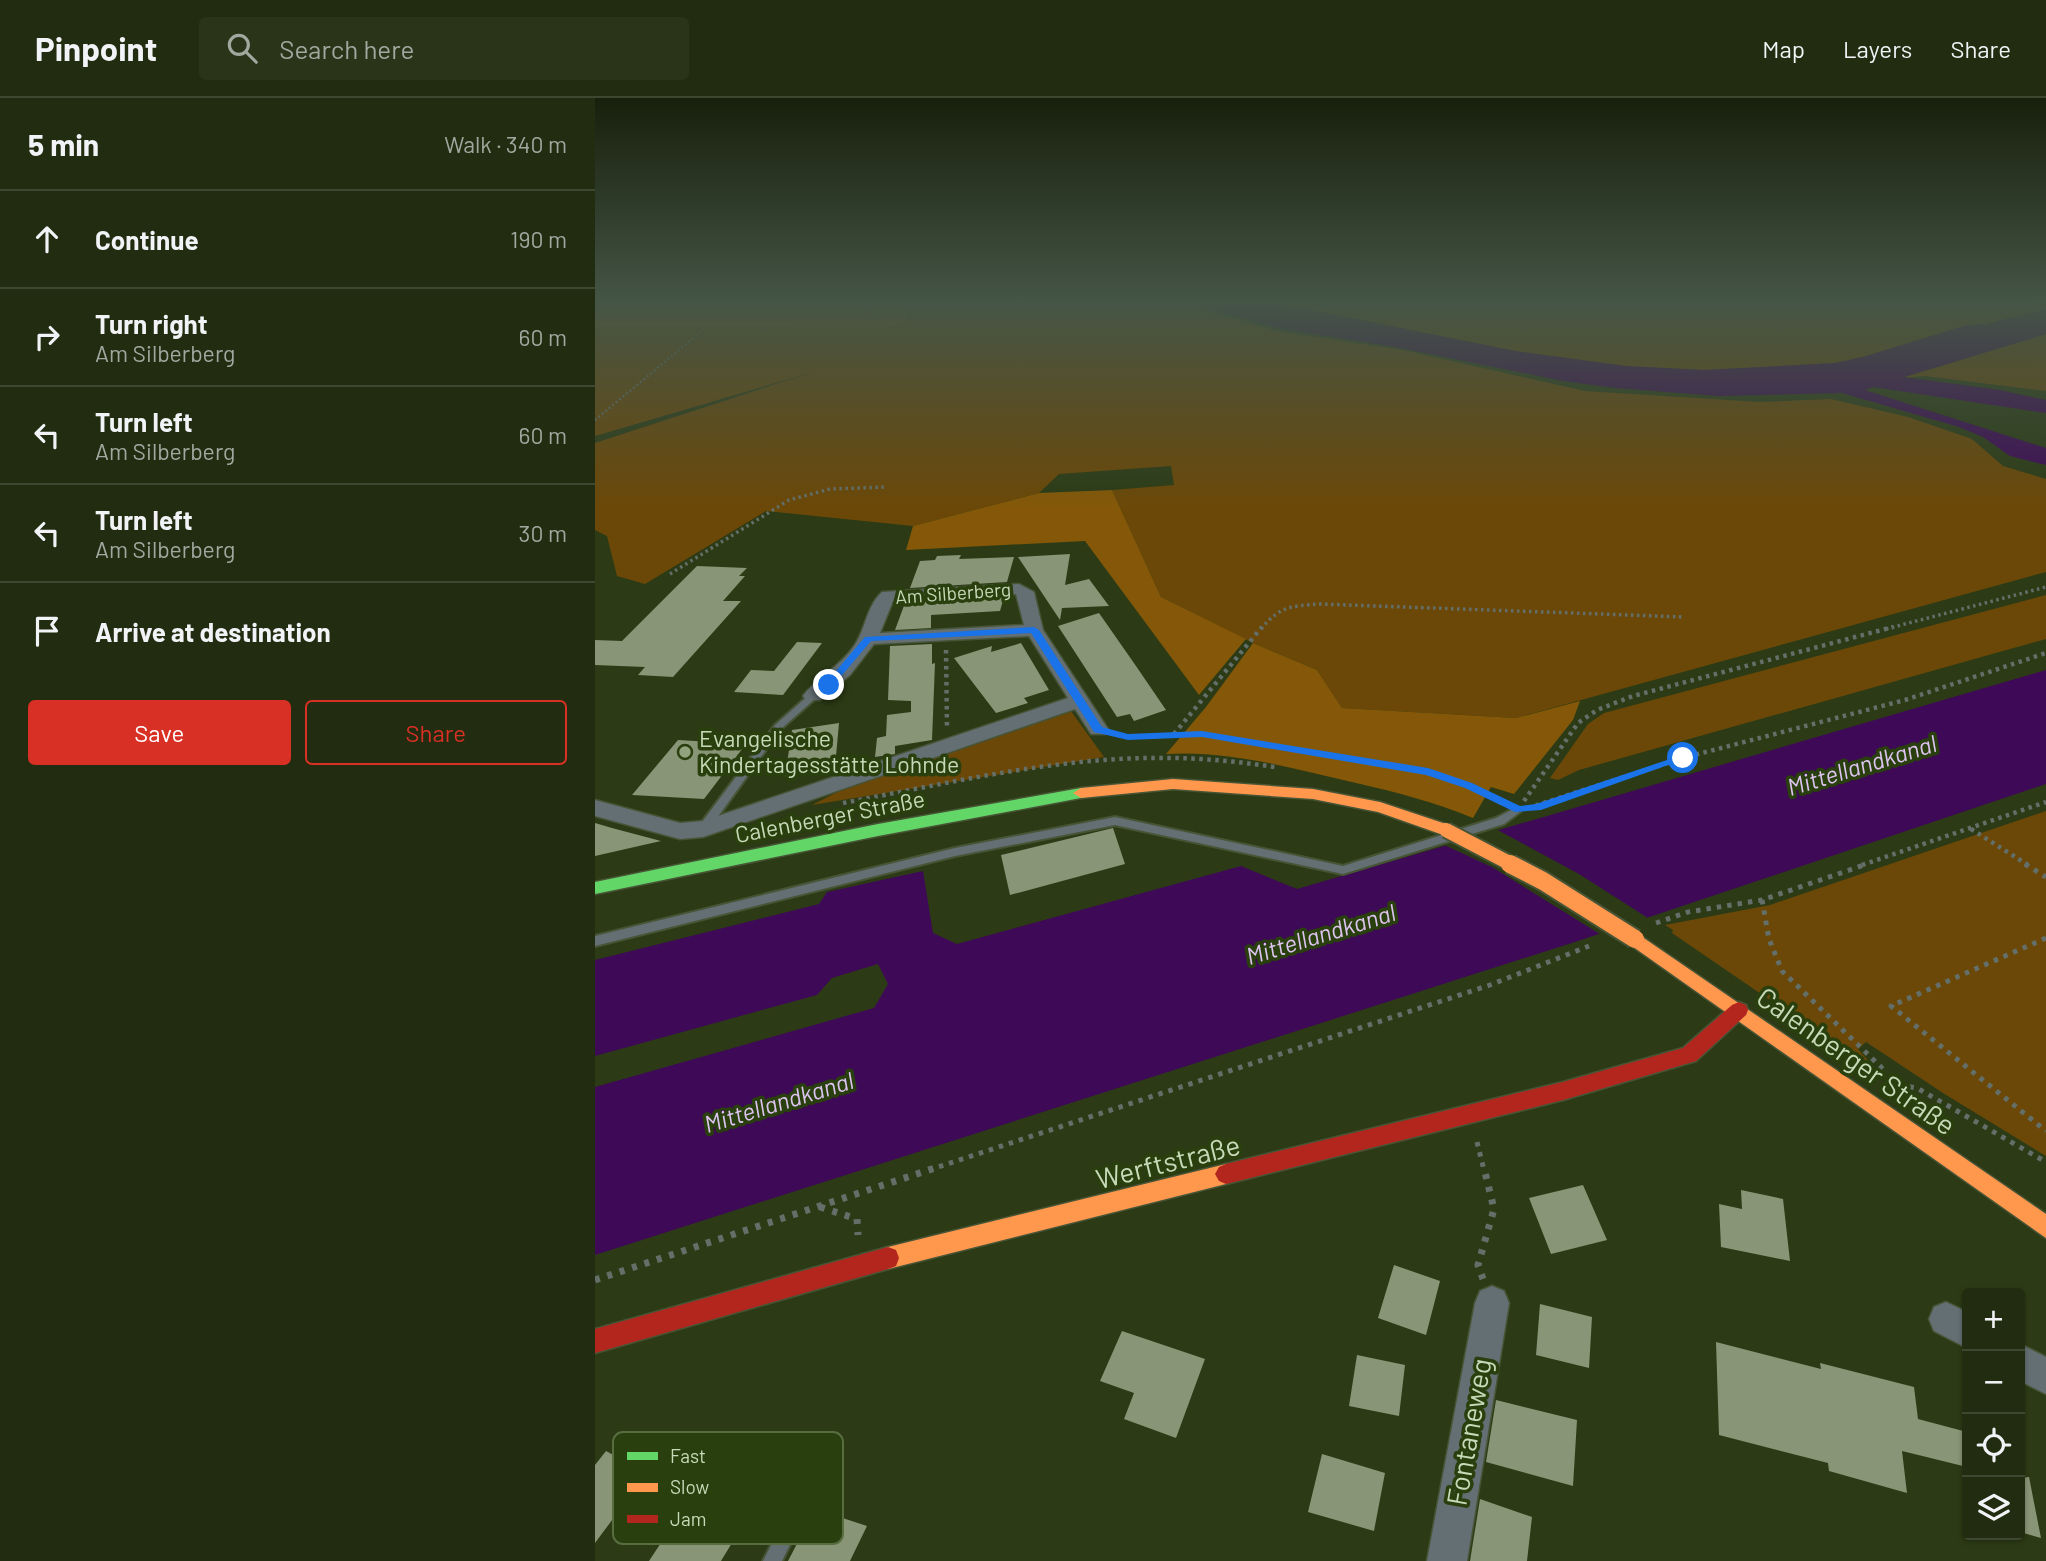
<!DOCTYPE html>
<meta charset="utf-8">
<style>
body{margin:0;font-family:Barlow,sans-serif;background:#293419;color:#f1f3f6}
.controls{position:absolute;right:21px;bottom:21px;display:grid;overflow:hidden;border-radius:7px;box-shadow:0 2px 5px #0004}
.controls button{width:63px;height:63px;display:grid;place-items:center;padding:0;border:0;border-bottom:2px solid #3e4830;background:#212c10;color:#f1f3f6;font:35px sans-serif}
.stop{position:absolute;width:21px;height:21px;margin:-16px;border:5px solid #1a73e8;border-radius:50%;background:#fff}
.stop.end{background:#1a73e8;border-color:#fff;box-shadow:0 2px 7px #0008}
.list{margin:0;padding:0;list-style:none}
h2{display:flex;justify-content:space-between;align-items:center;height:91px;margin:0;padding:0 28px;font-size:30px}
h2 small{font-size:23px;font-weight:400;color:#a2a79f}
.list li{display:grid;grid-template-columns:46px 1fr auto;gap:21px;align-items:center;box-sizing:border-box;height:98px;padding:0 28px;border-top:2px solid #3e4830}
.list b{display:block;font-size:26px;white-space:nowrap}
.list p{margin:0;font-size:23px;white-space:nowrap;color:#a2a79f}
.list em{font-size:23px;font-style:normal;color:#a2a79f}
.actions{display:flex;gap:14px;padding:21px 28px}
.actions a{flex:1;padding:16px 0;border:2px solid #d93025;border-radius:7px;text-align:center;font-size:24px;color:#d93025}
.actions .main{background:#d93025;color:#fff}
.icon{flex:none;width:38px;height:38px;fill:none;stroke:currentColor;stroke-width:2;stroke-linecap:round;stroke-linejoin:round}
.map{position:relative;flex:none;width:1451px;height:1463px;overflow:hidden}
header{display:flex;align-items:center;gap:42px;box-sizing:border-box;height:98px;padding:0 35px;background:#212c10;border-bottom:2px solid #3e4830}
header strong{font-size:33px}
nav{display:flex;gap:38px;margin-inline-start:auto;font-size:24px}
.search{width:490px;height:63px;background:#293419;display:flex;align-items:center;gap:18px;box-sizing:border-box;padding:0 24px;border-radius:7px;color:#a2a79f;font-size:26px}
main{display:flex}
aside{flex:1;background:#212c10}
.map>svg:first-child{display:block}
.green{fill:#6b4808}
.forest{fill:#845808}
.water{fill:#3e0a57}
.pier{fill:#2c3b15}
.building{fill:#889577}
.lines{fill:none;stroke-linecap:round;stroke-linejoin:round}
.lane-casing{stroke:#475436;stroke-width:4}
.street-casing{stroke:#475436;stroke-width:3}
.fast-casing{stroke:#475436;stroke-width:3}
.slow-casing{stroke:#475436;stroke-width:3}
.jam-casing{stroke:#475436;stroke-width:3}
.path-far4{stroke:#636f68;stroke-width:2.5;stroke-dasharray:2 2.5;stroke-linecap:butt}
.path-far3{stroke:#636f68;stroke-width:3.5;stroke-dasharray:2.5 3.5;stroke-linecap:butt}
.path-far2{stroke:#636f68;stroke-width:4.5;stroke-dasharray:3.5 4.5;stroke-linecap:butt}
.path-far1{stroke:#636f68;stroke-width:5;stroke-dasharray:4.5 6;stroke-linecap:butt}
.path{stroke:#636f68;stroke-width:7;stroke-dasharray:5 8;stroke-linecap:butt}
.lane{fill:#636f72;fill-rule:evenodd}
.street{fill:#636f72;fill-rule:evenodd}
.fast{fill:#63d668;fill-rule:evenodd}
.slow{fill:#ff974d;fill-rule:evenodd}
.jam{fill:#b3261e;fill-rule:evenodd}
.slow-bridge-far1-casing{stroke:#475436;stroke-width:18;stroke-linecap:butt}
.slow-bridge-casing{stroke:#475436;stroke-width:22;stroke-linecap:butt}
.slow-bridge-far1{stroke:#ff974d;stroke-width:14}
.slow-bridge{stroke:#ff974d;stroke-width:18}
.route{fill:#1a73e8}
.poi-dot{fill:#91a27f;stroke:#293f0d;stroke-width:2.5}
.labels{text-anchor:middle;stroke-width:7;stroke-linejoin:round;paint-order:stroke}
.far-street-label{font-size:19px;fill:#c7d9b8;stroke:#293f0d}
.poi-label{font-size:23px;fill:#c7d9b8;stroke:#293f0d;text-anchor:start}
.street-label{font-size:23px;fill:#c7d9b8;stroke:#293f0d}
.water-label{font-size:24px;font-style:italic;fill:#ddc4f1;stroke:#293f0d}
.near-street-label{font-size:28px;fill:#c7d9b8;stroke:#293f0d}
.key{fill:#293f0d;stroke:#586d40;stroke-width:2}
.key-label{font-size:19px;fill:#c7d9b8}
</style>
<header>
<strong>Pinpoint</strong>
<div class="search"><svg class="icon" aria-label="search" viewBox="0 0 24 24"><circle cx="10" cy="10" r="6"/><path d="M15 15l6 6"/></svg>Search here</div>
<nav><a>Map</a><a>Layers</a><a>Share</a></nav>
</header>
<main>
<aside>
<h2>5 min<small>Walk · 340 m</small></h2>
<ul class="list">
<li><svg class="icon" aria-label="ahead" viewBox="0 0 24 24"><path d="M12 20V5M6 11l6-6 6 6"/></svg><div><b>Continue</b></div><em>190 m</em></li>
<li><svg class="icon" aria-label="right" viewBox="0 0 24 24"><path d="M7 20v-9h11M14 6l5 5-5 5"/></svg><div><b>Turn right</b><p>Am Silberberg</p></div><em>60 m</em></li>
<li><svg class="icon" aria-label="left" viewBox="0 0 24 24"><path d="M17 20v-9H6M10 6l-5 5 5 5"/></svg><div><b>Turn left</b><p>Am Silberberg</p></div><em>60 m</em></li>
<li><svg class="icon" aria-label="left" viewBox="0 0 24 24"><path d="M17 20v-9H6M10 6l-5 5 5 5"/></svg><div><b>Turn left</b><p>Am Silberberg</p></div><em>30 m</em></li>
<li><svg class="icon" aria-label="arrive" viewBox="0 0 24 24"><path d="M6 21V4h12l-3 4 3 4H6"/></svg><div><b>Arrive at destination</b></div></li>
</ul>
<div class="actions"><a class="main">Save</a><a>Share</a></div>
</aside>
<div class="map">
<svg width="1451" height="1463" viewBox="0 0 1451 1463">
<rect width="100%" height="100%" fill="#2c3b15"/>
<path class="green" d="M 311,205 L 585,205 L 682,233 L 808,252 L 990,293 L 1164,304 L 1236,301 L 1313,319 L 1377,341 L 1408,368 L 1451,381 L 1451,474 L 921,620 L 747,610 L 722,572 L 658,545 L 566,499 L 517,392 L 579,387 L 576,368 L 464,376 L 444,395 L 318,428 L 171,413 L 50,486 L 22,478 L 12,438 L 0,432 L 0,345 L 218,274 L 0,338 L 0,229 L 289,230 L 311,226 Z
M 682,205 L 706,205 L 738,211 L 739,205 L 1451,205 L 1451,211 L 1391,226 L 1372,227 L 1268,259 L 1240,265 L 1109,272 L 1031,268 L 920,253 Z
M 1451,236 L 1451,293 L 1330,278 L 1307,280 Z
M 1451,497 L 1451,541 L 984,672 L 963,682 L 955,680 L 993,626 L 1009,615 Z
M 476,613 L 509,659 L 217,707 L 252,689 Z
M 1451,713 L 1451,1058 L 1348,995 L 1271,944 L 1263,951 L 1277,967 L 1274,970 L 1077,835 L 1078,832 L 1070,827 L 1175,807 Z"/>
<path class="forest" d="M 0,205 L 311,205 L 311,226 L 289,230 L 0,229 Z
M 517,392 L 566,499 L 651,541 L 604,597 L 490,443 L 311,452 L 318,428 L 444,395 Z
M 658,545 L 722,572 L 747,610 L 921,620 L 985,603 L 978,622 L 919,696 L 896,689 L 878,720 C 839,704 801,694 761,685 C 699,671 636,652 571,656 L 611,609 Z"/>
<path class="water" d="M 595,205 L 682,205 L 920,253 L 1031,268 L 1109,272 L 1240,265 L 1268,259 L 1372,227 L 1391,226 L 1451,211 L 1451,236 L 1309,279 L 1405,292 L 1451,302 L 1451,315 L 1278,289 L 1270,292 L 1451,350 L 1451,367 L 1415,358 L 1388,339 L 1364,329 L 1247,295 L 1124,298 L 1020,290 L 968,283 L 806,250 L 683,230 Z
M 1451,572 L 1451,686 L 983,843 L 0,1157 L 0,989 L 279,910 L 293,886 L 283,866 L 237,880 L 222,897 L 0,958 L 0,862 L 224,806 L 232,794 L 328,773 L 338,835 L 362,846 L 646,768 L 702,791 Z"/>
<path class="pier" d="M 897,729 L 984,776 L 1056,822 L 1008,838 L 897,769 L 845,745 Z"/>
<path class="building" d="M 475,456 L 470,487 L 494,481 L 514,508 L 467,510 L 465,522 L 423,459 Z
M 366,457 L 364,461 L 419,459 L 412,484 L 315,490 L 325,463 L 340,462 L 342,458 Z
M 102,468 L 152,470 L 144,478 L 150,478 L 128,503 L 146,503 L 78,579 L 43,577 L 50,569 L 0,567 L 0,542 L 27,543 Z
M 409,499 L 405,513 L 336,517 L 336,530 L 300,532 L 310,505 Z
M 504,515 L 541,568 L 571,612 L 539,623 L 535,616 L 522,619 L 463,528 Z
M 202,544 L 227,545 L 188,597 L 139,594 L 156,572 L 179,573 Z
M 426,545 L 454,592 L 429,600 L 433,605 L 401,615 L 359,560 L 397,548 L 396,554 Z
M 337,546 L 337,566 L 340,565 L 337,642 L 300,648 L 300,656 L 280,659 L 282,640 L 291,638 L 292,617 L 316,614 L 316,603 L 293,602 L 295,548 Z
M 244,625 L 241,658 L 238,658 L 237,668 L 230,669 L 229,673 L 190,679 L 197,632 Z
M 83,642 L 151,646 L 109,701 L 37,697 Z
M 0,725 L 17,730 L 66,743 L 0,758 Z
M 518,730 L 530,766 L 415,797 L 406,757 Z
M 988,1087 L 1012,1142 L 956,1156 L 934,1100 Z
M 1146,1092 L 1188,1101 L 1195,1163 L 1126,1149 L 1124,1106 L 1147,1111 Z
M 799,1167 L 845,1183 L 831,1237 L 783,1220 Z
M 945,1206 L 997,1219 L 994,1270 L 941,1257 Z
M 527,1233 L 610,1261 L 581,1340 L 529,1321 L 539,1295 L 505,1283 Z
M 1121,1244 L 1226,1271 L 1225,1265 L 1319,1289 L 1323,1321 L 1372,1334 L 1372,1369 L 1307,1353 L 1312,1395 L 1234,1373 L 1233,1365 L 1124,1337 Z
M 762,1257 L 810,1267 L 804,1318 L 754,1308 Z
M 901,1302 L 982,1322 L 978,1388 L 891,1364 Z
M 129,1349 L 182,1371 L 126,1463 L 54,1463 Z
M 11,1353 L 52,1375 L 0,1445 L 0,1367 Z
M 727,1356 L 790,1375 L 779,1433 L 713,1414 Z
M 1434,1379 L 1446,1440 L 1425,1434 L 1425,1380 Z
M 885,1401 L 937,1419 L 932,1463 L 875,1463 Z
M 220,1411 L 272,1428 L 255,1463 L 193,1463 Z"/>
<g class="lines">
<g class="lane-casing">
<path id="lane" d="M 218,595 L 221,596 L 223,598 L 221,600 L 186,631 L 112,734 L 104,734 L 103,731 L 104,728 L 180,627 L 215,596 Z
M 920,710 L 925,714 L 909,726 L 748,776 L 520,727 L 360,758 L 0,848 L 0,838 L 360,750 L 520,719 L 748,768 L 901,720 Z
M 208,1393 L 214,1396 L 217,1402 L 187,1463 L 168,1463 L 202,1396 Z"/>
</g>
<g class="street-casing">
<path id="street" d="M 424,486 L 439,494 L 448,532 L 513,631 L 510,636 L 496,636 L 480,611 L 108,739 L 85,741 L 0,718 L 0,702 L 85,725 L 108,723 L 473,600 L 434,538 L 279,546 L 255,577 L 225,602 L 211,602 L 208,598 C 221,580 245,569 259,548 C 271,531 271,509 287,494 ZM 421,496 L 429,527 L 285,535 L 298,503 Z
M 897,1188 L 909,1193 L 914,1205 L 872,1463 L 832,1463 L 880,1205 L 885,1193 Z
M 1351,1204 L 1372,1214 L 1372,1250 L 1339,1233 L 1334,1221 L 1339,1209 Z
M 1425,1246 L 1451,1259 L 1451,1296 L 1425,1283 Z"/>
</g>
<g class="fast-casing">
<path id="fast" d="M 486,690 L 494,695 L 491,699 L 283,738 L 0,796 L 0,784 L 283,726 Z"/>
</g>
<g class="slow-casing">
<path id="slow" d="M 578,681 L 718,691 L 785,704 L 857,728 L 859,732 L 851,738 L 783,714 L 718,701 L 578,691 L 486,700 L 478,695 L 486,690 Z
M 1040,834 L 1451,1116 L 1451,1140 L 1034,846 L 1031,841 L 1034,836 Z
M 631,1066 L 638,1069 L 642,1076 L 638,1083 L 631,1086 L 293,1171 L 285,1168 L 282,1160 L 285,1152 L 293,1149 Z"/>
</g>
<g class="jam-casing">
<path id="jam" d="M 1144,904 L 1151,907 L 1153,912 L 1151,917 L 1101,963 L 1094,965 L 968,1002 L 631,1086 L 624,1083 L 620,1076 L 624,1069 L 631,1066 L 968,984 L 1088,950 L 1137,907 Z
M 293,1149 L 301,1152 L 304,1160 L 301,1168 L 293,1171 L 0,1255 L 0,1231 Z"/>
</g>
<path class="path-far4" d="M 267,205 L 281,216 L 270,229
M 0,322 L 108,232"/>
<path class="path-far3" d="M 75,476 L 194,402 L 235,391 L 292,389
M 666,531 C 685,508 696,508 725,506 L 1089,519
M 1291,531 L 1451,489"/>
<path class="path-far2" d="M 351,552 L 352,631
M 521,636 L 533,639 L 608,636 L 833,674 L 873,687 L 908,706
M 579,636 L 667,529
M 929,703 L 983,625 L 1002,612 L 1038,598 L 1298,529
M 248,705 C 355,685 465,658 574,660 C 610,660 645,664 680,669
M 933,710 L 1088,660 L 1310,602 L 1451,555
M 1376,731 L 1433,767
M 1267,767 L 1451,704"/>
<path class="path-far1" d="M 1430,766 L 1451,779
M 1167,802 L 1174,841 L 1187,873 L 1289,972 L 1286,977
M 1061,825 L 1093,814 L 1167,802 L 1272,766
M 1451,840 L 1296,908 L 1451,1033
M 1304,987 L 1322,990 L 1451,1064
M 882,1044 L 889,1072
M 334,1072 L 895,887 L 994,848"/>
<path class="path" d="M 225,1109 L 262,1121 L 263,1137
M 888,1181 L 883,1167 L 899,1111 L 889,1070
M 0,1182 L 340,1070"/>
<use href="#lane" class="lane"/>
<use href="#street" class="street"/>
<use href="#fast" class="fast"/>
<use href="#slow" class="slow"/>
<use href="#jam" class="jam"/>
<g class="slow-bridge-far1-casing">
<path id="slow-bridge-far1" d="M 851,732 L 918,767"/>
</g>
<g class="slow-bridge-casing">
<path id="slow-bridge" d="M 915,766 L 948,783 L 1040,841"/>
</g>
<use href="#slow-bridge-far1" class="slow-bridge-far1"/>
<use href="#slow-bridge" class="slow-bridge"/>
</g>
<linearGradient id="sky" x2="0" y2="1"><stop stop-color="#18200c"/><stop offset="0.5" stop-color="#455546"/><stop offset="1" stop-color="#455546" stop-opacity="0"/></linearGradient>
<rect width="1451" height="410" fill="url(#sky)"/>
<path class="route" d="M 439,529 L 444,532 L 507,629 L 533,636 L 607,633 L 833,670 L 877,685 L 925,708 L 941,706 L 1084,658 L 1093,660 L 946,712 L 920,714 L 870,690 L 831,677 L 607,639 L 533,642 L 499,634 L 436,535 L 276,543 L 237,589 L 229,587 L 270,539 Z"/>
<circle class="poi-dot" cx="90" cy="654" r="7"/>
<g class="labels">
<g class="far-street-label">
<text transform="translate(358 495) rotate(-4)" y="7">Am Silberberg</text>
</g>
<g class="poi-label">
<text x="104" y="649">Evangelische<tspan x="104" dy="26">Kindertagesstätte Lohnde</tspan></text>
</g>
<g class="street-label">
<text transform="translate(235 719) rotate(-11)" y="8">Calenberger Straße</text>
</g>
<g class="water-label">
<text transform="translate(1267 668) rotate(-17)" y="8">Mittellandkanal</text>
<text transform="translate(726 837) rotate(-17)" y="8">Mittellandkanal</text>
<text transform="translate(184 1005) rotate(-17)" y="8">Mittellandkanal</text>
</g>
<g class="near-street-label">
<text transform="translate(1261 963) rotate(35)" y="10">Calenberger Straße</text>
<text transform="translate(573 1064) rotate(-14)" y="10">Werftstraße</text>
<text transform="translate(874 1334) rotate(-80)" y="10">Fontaneweg</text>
</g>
</g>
<rect x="18" y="1334" width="230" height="112" rx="10" class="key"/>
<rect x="32" y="1354" width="31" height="8" fill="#63d668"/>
<rect x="32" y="1385" width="31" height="9" fill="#ff974d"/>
<rect x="32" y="1417" width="31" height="8" fill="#b3261e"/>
<g class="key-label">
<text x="75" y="1365">Fast</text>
<text x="75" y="1396">Slow</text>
<text x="75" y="1428">Jam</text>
</g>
</svg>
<div class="controls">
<button>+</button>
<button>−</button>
<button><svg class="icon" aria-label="locate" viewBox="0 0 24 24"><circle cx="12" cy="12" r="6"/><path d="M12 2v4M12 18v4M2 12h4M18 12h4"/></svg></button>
<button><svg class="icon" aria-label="layers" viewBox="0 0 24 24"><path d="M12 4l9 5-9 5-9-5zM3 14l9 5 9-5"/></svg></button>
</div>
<div class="stop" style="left:1088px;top:660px"></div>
<div class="stop end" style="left:234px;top:587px"></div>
</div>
</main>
